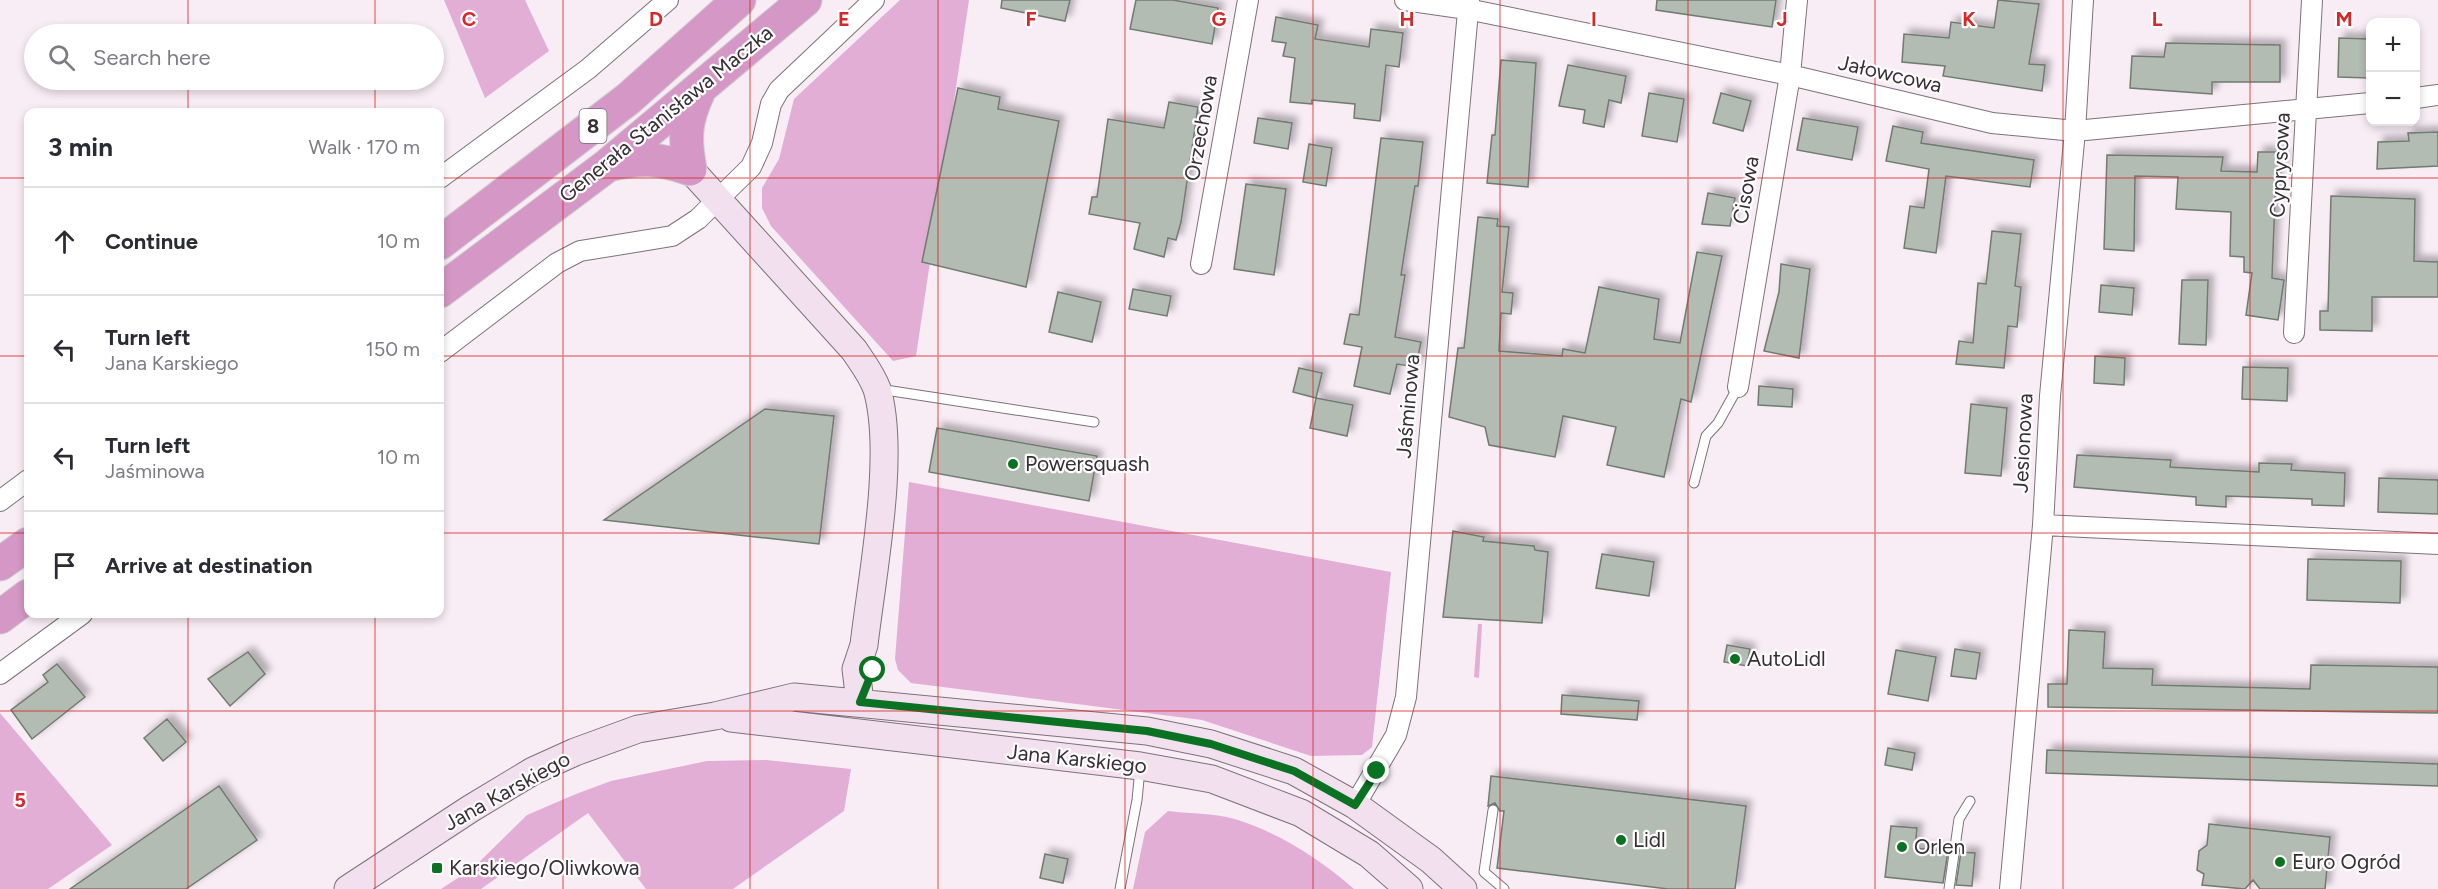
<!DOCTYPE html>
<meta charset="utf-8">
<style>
body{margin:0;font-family:Figtree,sans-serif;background:#f2f2f3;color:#2b2b33}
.controls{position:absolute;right:18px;top:18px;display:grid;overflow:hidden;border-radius:12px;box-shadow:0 3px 9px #0003}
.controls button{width:54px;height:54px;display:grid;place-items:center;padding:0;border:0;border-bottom:2px solid #e1e1e2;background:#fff;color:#2b2b33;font:30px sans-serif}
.stop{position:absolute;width:18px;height:18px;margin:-14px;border:4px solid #0c7223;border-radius:50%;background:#fff}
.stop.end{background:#0c7223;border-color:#fff;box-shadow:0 2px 6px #0008}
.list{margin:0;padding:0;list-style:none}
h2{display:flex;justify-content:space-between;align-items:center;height:78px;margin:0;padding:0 24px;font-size:26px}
h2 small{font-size:20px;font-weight:400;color:#7c7c81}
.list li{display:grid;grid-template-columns:39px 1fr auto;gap:18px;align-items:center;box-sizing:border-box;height:108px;padding:0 24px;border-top:2px solid #e1e1e2}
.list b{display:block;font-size:22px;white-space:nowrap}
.list p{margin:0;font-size:20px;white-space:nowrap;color:#7c7c81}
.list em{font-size:20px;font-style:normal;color:#7c7c81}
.icon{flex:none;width:33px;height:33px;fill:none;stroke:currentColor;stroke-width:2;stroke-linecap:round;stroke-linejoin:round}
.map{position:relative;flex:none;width:2438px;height:889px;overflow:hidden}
.search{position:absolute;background:#fff;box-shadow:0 3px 9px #0003;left:24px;top:24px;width:420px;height:66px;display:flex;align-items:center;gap:15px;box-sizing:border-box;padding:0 21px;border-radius:33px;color:#7c7c81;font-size:22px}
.panel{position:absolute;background:#fff;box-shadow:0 3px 9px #0003;left:24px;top:108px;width:420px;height:510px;border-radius:12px}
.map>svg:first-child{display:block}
.green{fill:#e3aed5}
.building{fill:#b2bcb2;stroke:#717b71;stroke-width:1.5;filter:url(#shadow)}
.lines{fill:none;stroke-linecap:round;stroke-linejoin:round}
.lane-casing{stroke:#7d727a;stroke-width:11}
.street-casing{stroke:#7d727a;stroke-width:22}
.secondary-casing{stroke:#7d727a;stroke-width:29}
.highway-casing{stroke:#cfcdce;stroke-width:35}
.lane{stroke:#fff;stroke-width:9}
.street{stroke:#fff;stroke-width:20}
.secondary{stroke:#f2e0ee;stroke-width:27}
.highway{stroke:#d598c6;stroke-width:33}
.route{stroke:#0c7223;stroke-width:8}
.grid{fill:none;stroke:#d62828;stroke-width:1.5;stroke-opacity:0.55}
.poi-dot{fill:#0c7223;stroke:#fffcfe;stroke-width:2}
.labels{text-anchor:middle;stroke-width:4.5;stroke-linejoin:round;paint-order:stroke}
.shield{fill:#fffcfe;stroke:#726d71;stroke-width:1.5}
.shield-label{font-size:20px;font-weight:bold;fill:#353034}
.street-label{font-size:21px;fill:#353034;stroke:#fffcfe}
.poi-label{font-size:21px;fill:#353034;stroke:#fffcfe;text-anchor:start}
.grid-label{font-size:20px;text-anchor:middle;font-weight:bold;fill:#d62828;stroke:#fffcfe;stroke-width:4.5;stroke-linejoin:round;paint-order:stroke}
</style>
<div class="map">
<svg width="2438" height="889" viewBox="0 0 2438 889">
<defs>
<filter id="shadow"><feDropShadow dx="5.5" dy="-5.5" stdDeviation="3" flood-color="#0004"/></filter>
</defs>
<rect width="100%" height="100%" fill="#f8ecf5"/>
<path class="green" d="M 444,0 L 525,0 L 549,51 L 485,98 Z
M 900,0 L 969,0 L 916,356 L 893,361 L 771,226 L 762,208 L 762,188 L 779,159 L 794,99 Z
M 909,482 L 1391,572 L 1372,747 L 1362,755 L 1311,756 L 1202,720 L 911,683 L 898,670 L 895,659 Z
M 1478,624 L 1482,624 L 1479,678 L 1474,677 Z
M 0,713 L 112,845 L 48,889 L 0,889 Z
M 766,760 L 851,769 L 844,811 L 733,889 L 646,889 L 588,813 L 481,889 L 441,889 L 473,868 L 527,815 L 576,794 L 611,781 L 707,761 Z
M 1168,811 C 1191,814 1216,813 1238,820 C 1281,834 1320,859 1354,889 L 1133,889 L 1145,832 Z"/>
<path class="building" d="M 1002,0 L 1070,0 L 1065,21 L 1001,8 Z
M 1136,0 L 1173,0 L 1218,8 L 1212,44 L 1130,29 Z
M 1657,0 L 1776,0 L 1772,27 L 1656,10 Z
M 1998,0 L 2039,4 L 2029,64 L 2045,65 L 2042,91 L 1943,76 L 1945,66 L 1902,62 L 1904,34 L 1949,38 L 1951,22 L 1994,28 Z
M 1276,17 L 1318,25 L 1315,39 L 1369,47 L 1371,29 L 1403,33 L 1399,67 L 1386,65 L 1380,121 L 1354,118 L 1355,104 L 1312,100 L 1312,104 L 1290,102 L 1295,58 L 1283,56 L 1286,43 L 1272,41 Z
M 2339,38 L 2370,39 L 2370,78 L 2338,77 Z
M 2166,43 L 2280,45 L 2280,82 L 2212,82 L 2212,94 L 2130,88 L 2132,56 L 2164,57 Z
M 1501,60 L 1536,63 L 1528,187 L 1487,183 L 1492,135 L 1495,135 Z
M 1568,65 L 1626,76 L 1621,103 L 1609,100 L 1604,127 L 1583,123 L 1585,110 L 1559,106 Z
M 958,88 L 1000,97 L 998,109 L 1059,121 L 1026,287 L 922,262 Z
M 1649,93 L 1684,99 L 1677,142 L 1642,136 Z
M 1721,93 L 1751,101 L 1743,131 L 1713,123 Z
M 1169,102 L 1198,107 L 1181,222 L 1176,240 L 1168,238 L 1164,257 L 1134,249 L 1140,223 L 1089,214 L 1092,197 L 1097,197 L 1108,119 L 1164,128 Z
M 1258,118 L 1292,123 L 1288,149 L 1254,143 Z
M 1803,118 L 1858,127 L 1852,160 L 1797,150 Z
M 1893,126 L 1923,132 L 1921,143 L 2034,160 L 2030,187 L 1946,176 L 1936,253 L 1904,248 L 1910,206 L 1924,208 L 1929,169 L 1886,161 Z
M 2438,132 L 2438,166 L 2377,169 L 2378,142 L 2409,141 L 2408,133 Z
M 1381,138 L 1423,142 L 1418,186 L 1415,186 L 1401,275 L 1405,275 L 1395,337 L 1421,342 L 1416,367 L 1397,364 L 1390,394 L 1354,386 L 1362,347 L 1344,344 L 1350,314 L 1359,315 Z
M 1309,144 L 1332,148 L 1326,186 L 1303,182 Z
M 2258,152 L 2282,152 L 2281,172 L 2276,172 L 2272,278 L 2284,280 L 2278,320 L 2246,315 L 2252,273 L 2244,272 L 2244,257 L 2230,256 L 2231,212 L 2176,209 L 2178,177 L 2135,176 L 2134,251 L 2104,249 L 2107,155 L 2223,157 L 2221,171 L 2257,172 Z
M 1246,184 L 1286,189 L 1274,275 L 1234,269 Z
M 1708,193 L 1735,198 L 1730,226 L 1702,224 Z
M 2331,196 L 2415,199 L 2414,261 L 2438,262 L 2438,297 L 2372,297 L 2372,331 L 2320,330 L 2320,311 L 2328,311 Z
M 1478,217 L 1498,219 L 1497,226 L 1509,227 L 1502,292 L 1513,293 L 1511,314 L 1501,313 L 1499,351 L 1562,356 L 1563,349 L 1585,353 L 1599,287 L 1659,299 L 1654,339 L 1680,343 L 1697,252 L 1722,256 L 1691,402 L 1681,399 L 1664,477 L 1607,465 L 1616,427 L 1563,416 L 1555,457 L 1489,445 L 1485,427 L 1449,417 L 1458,348 L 1464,348 Z
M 1992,231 L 2021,234 L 2015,286 L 2021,287 L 2017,327 L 2008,326 L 2004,368 L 1956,364 L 1959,341 L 1973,343 L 1978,283 L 1986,284 Z
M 1781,264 L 1810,269 L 1799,358 L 1764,351 L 1779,292 Z
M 2182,280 L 2208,280 L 2206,345 L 2179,344 Z
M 2101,285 L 2134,288 L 2132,315 L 2099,312 Z
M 1133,289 L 1171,296 L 1167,316 L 1129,309 Z
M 1058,292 L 1101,302 L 1092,342 L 1049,332 Z
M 2095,356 L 2125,358 L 2124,385 L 2094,383 Z
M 2243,367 L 2288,368 L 2287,401 L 2242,399 Z
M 1299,368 L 1322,373 L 1316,398 L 1293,392 Z
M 1759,386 L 1793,389 L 1792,407 L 1758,405 Z
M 1316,398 L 1353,405 L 1347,436 L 1310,428 Z
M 1971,404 L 2007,408 L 2001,476 L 1965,473 Z
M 765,409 L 834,416 L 819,544 L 604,520 Z
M 937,428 L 1097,456 L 1089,501 L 929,472 Z
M 2077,455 L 2171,460 L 2170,467 L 2259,472 L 2259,463 L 2292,464 L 2291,470 L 2345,473 L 2344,506 L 2312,505 L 2312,499 L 2226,496 L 2226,507 L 2196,505 L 2196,497 L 2074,487 Z
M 2379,478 L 2438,480 L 2438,514 L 2378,512 Z
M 1453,531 L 1484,537 L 1483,541 L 1534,546 L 1535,550 L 1548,552 L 1542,623 L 1443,617 Z
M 1602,554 L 1654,562 L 1649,596 L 1596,588 Z
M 2308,559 L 2401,561 L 2400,603 L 2307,600 Z
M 2069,630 L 2105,632 L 2103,668 L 2153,669 L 2152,685 L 2310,689 L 2311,665 L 2438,667 L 2438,713 L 2048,707 L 2048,684 L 2067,684 Z
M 1727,645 L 1750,649 L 1747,666 L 1724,662 Z
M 1955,649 L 1980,653 L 1976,679 L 1951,676 Z
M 1896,650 L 1936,657 L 1928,701 L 1888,694 Z
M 248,652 L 265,674 L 230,706 L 208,679 Z
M 57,664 L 85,697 L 32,739 L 11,710 L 48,682 L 43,675 Z
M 1562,695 L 1639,701 L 1637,720 L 1561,714 Z
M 167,719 L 186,742 L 163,761 L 144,738 Z
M 1888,748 L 1915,753 L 1912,770 L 1885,765 Z
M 2047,750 L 2438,764 L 2438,786 L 2046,773 Z
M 1491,776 L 1746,806 L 1735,889 L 1668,889 L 1497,868 L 1504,811 L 1500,811 L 1495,803 L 1488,806 Z
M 219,786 L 257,840 L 186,889 L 70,889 Z
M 2209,824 L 2330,837 L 2325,889 L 2260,889 L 2253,880 L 2245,889 L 2202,885 L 2204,874 L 2197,870 L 2199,851 L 2207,845 Z
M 1891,826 L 1917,828 L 1915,848 L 1948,851 L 1943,883 L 1885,877 Z
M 1961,852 L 1975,853 L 1972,886 L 1956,885 Z
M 1045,854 L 1068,859 L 1063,883 L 1040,878 Z"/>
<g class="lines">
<g class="lane-casing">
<path id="lane" d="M 879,389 L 1094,422
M 1694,483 L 1706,436 L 1718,423 L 1738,387
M 1493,810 L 1484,872 L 1504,889
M 1120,889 L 1137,800 L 1140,769
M 1949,889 L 1959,819 L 1970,801"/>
</g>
<g class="street-casing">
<path id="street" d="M 1405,0 L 1467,9 L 1790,75 L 1992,123 L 2075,131 L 2370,103
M 2416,98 L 2438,95
M 440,178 L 588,69 L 668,0
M 1201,264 L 1248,0
M 2294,333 L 2312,0
M 440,352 L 557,263 L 580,251 L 672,236 L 698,219 L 751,167 L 762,143 L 771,104 L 779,90 L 874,0
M 1738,387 L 1790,75 L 1797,0
M 0,501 L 28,480
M 2043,525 L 2438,544
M 0,674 L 82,614
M 1355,805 L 1396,735 L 1406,697 L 1469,0
M 2010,889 L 2043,525 L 2050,396 L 2075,131 L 2083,0"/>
</g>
<g class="secondary-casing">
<path id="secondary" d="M 690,169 L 854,350 C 862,362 872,375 877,389 C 896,455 872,575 864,645 L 856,669 L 860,702
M 731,718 L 1140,766 L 1212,779 L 1301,813 L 1369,854 L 1409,889
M 348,889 L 470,809 L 533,771 L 575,752 L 638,729 L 715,716 L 794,697 L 1147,731 L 1211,744 L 1294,771 L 1355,805 L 1431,860 L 1463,889"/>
</g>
<g class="highway-casing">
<path id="highway" d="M 608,165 C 641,157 658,158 690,169
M 690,169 C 684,137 685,121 699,91
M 440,243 L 628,99 L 739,0
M 440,291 L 608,165 L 805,0
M 0,564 L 28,544
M 0,617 L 28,596"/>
</g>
<use href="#lane" class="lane"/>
<use href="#street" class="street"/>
<use href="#secondary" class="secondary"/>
<use href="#highway" class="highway"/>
</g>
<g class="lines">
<path class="route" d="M 873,670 L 860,702 L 1147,731 L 1211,744 L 1294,771 L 1355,805 L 1377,771"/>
</g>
<path class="grid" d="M 188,0 L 188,34M 375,0 L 375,34M 563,0 L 563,889M 750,0 L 750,889M 938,0 L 938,889M 1125,0 L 1125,889M 1313,0 L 1313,889M 1500,0 L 1500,889M 1688,0 L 1688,889M 1875,0 L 1875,889M 2063,0 L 2063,889M 2250,0 L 2250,889M 188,80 L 188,112M 375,80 L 375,112M 0,178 L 28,178M 440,178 L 2438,178M 0,356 L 28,356M 440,356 L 2438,356M 0,533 L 28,533M 440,533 L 2438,533M 188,614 L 188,889M 375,614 L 375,889M 0,711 L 2438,711"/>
<g class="poi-dot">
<circle cx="1013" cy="464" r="6"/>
<circle cx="1735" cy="659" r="6"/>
<circle cx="1621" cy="840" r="6"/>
<circle cx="1902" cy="847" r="6"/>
<circle cx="2280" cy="862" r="6"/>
<rect x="431" y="862" width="12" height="12" rx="3"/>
</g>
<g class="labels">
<rect class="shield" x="579.5" y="109" width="27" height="34" rx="4.5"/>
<g class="shield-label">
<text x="593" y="133">8</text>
</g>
<g class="street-label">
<text transform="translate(1890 74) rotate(13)" y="7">Jałowcowa</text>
<text transform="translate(666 114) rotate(-39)" y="7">Generała Stanisława Maczka</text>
<text transform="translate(1201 128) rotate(-80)" y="7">Orzechowa</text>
<text transform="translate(2280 165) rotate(-87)" y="7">Cyprysowa</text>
<text transform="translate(1746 190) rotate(-80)" y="7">Cisowa</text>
<text transform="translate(1408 406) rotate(-85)" y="7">Jaśminowa</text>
<text transform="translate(2023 443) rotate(-87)" y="7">Jesionowa</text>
<text transform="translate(1077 759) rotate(6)" y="7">Jana Karskiego</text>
<text transform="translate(507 791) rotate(-29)" y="7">Jana Karskiego</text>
</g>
<g class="poi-label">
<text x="1025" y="471">Powersquash</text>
<text x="1747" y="666">AutoLidl</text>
<text x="1633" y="847">Lidl</text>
<text x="1914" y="854">Orlen</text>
<text x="2292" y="869">Euro Ogród</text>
<text x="449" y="875">Karskiego/Oliwkowa</text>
</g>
</g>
<g class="grid-label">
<text x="469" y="26">C</text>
<text x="656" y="26">D</text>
<text x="844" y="26">E</text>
<text x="1031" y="26">F</text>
<text x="1219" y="26">G</text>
<text x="1407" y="26">H</text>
<text x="1594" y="26">I</text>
<text x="1782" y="26">J</text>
<text x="1969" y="26">K</text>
<text x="2157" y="26">L</text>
<text x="2344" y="26">M</text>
<text x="20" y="807">5</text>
</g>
</svg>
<div class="controls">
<button>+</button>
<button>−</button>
</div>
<div class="stop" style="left:873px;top:670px"></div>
<div class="stop end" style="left:1377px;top:771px"></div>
<div class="search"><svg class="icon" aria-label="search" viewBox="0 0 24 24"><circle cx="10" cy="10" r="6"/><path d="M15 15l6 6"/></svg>Search here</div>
<section class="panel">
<h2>3 min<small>Walk · 170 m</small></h2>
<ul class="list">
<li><svg class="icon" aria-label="ahead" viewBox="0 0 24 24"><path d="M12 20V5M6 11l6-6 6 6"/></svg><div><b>Continue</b></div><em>10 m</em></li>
<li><svg class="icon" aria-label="left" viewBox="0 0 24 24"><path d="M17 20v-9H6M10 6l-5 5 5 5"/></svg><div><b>Turn left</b><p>Jana Karskiego</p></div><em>150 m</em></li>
<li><svg class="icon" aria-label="left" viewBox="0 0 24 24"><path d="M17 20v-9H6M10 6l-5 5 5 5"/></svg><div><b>Turn left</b><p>Jaśminowa</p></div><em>10 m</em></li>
<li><svg class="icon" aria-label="arrive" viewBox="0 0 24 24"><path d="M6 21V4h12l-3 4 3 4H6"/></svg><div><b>Arrive at destination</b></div></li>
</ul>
</section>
</div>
